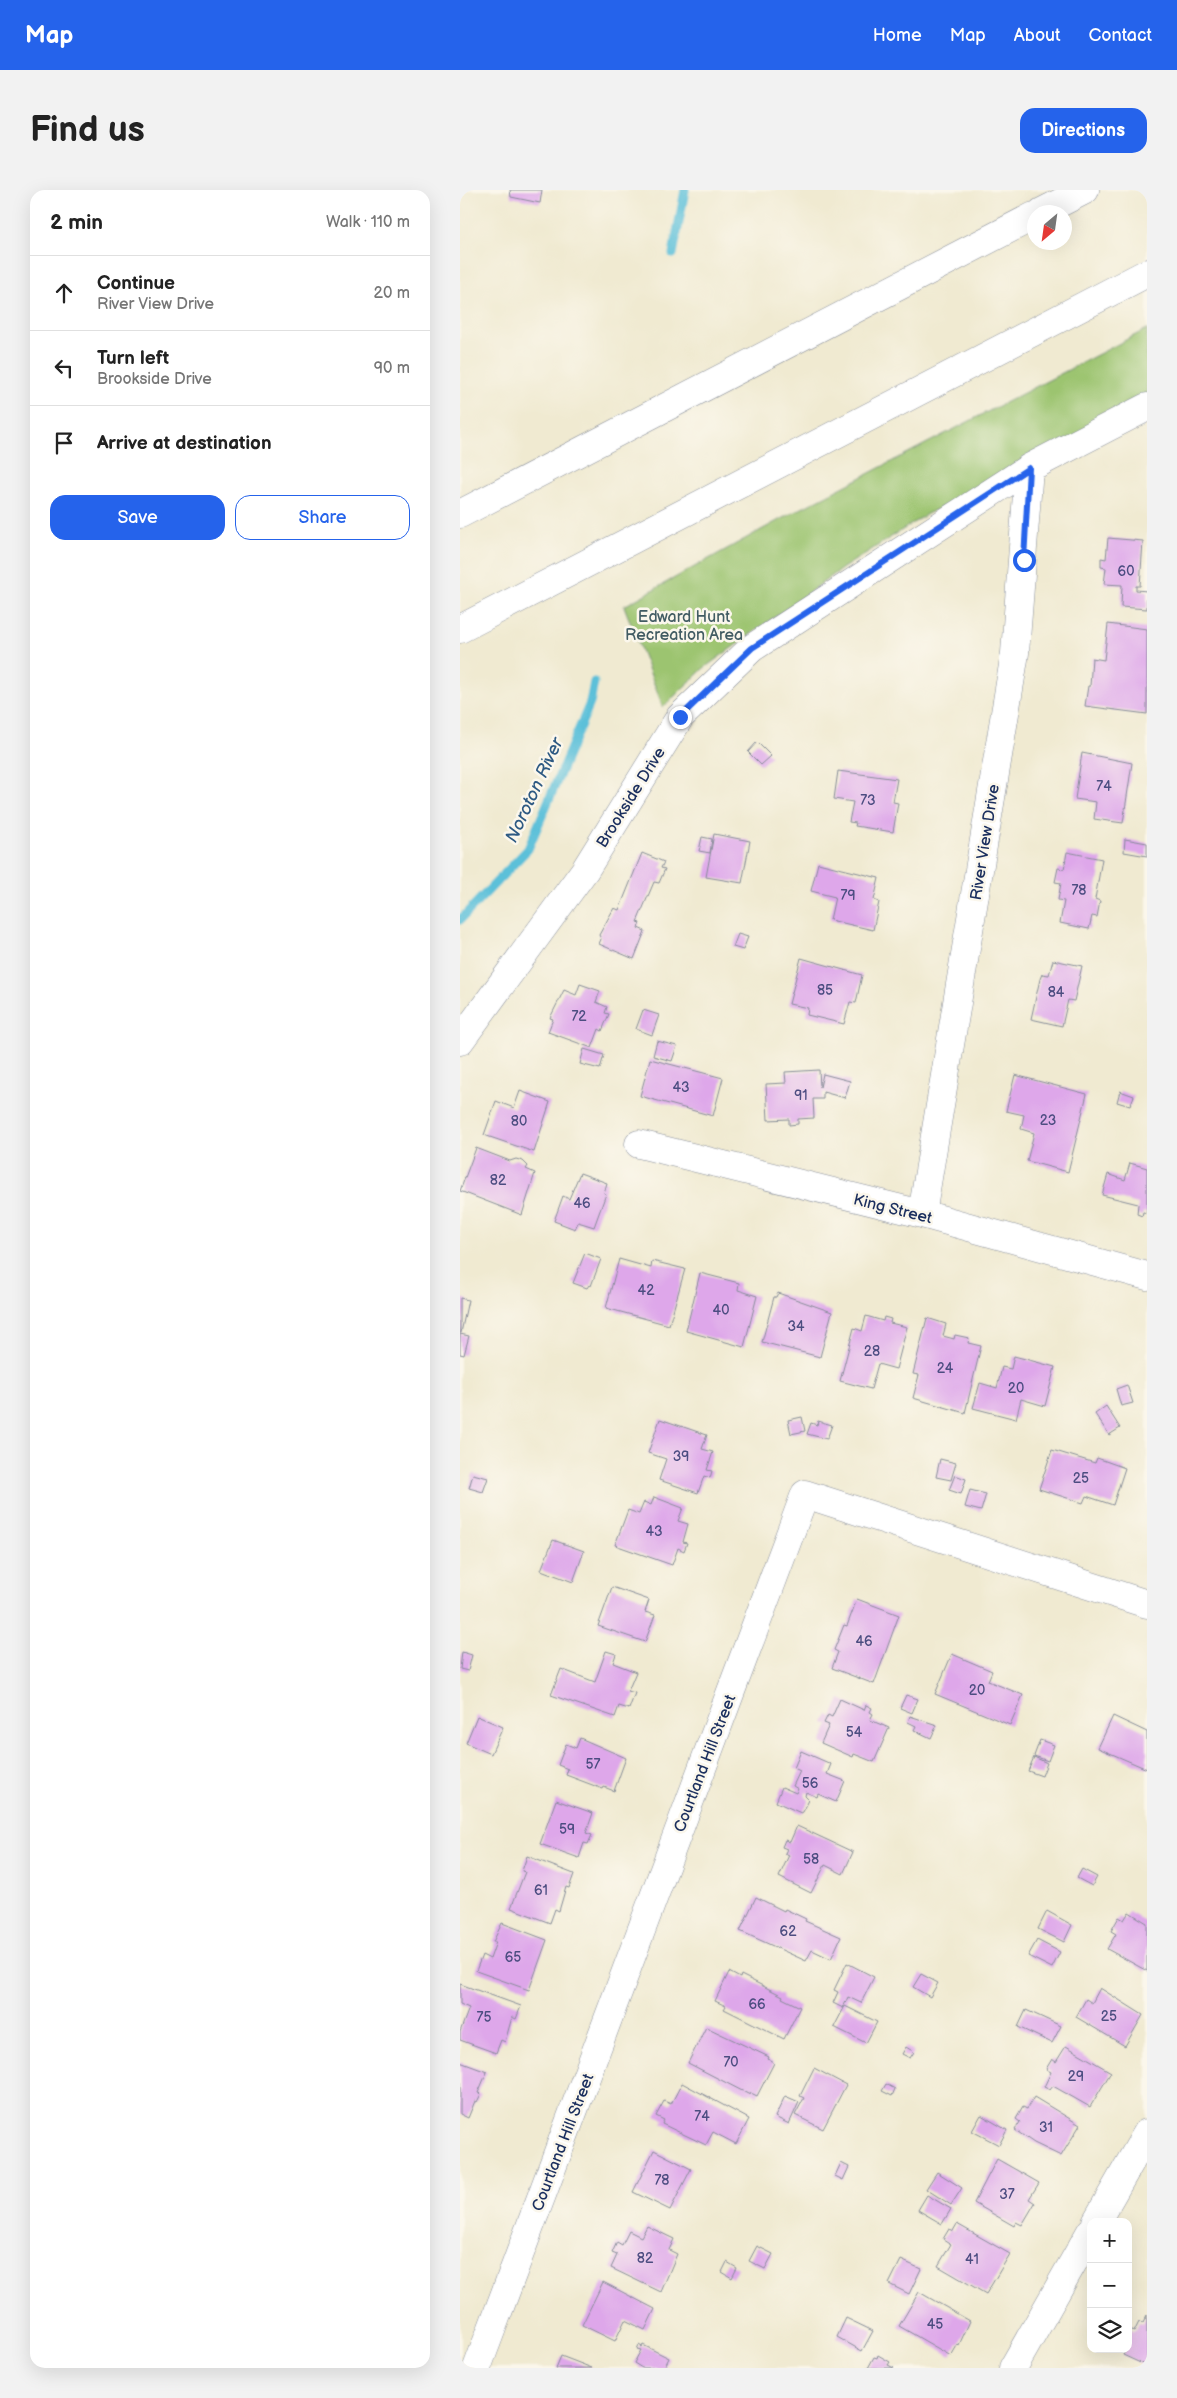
<!DOCTYPE html>
<meta charset="utf-8">
<style>
body{margin:0;font-family:"Balsamiq Sans",sans-serif;background:#f2f2f2;color:#222}
.controls{position:absolute;right:15px;bottom:15px;display:grid;overflow:hidden;border-radius:10px;box-shadow:0 5px 20px #0002}
.controls button{width:45px;height:45px;display:grid;place-items:center;padding:0;border:0;border-bottom:1px solid #e0e0e0;background:#fff;color:#222;font:25px sans-serif}
.compass{position:absolute;left:567px;top:15px;width:45px;height:45px;border-radius:50%;background:#fff;box-shadow:0 5px 20px #0002;rotate:209deg}
.stop{position:absolute;width:15px;height:15px;margin:-11px;border:4px solid #2563eb;border-radius:50%;background:#fff}
.stop.end{background:#2563eb;border-color:#fff;box-shadow:0 1px 5px #0008}
.list{margin:0;padding:0;list-style:none}
h2{display:flex;justify-content:space-between;align-items:center;height:65px;margin:0;padding:0 20px;font-size:21px}
h2 small{font-size:16px;font-weight:400;color:#767676}
.list li{display:grid;grid-template-columns:32px 1fr auto;gap:15px;align-items:center;box-sizing:border-box;height:75px;padding:0 20px;border-top:1px solid #e0e0e0}
.list b{display:block;font-size:19px;white-space:nowrap}
.list p{margin:0;font-size:16px;white-space:nowrap;color:#767676}
.list em{font-size:16px;font-style:normal;color:#767676}
.actions{display:flex;gap:10px;padding:15px 20px}
.actions a{flex:1;padding:11px 0;border:1px solid #2563eb;border-radius:15px;text-align:center;font-size:18px;color:#2563eb}
.actions .main{background:#2563eb;color:#fff}
.icon{flex:none;width:28px;height:28px;fill:none;stroke:currentColor;stroke-width:2;stroke-linecap:round;stroke-linejoin:round}
.map{position:relative;flex:none;width:687px;height:2178px;overflow:hidden;border-radius:15px}
header{display:flex;align-items:center;gap:30px;box-sizing:border-box;height:70px;padding:0 25px;background:#2563eb;color:#fff}
header strong{font-size:24px}
nav{display:flex;gap:28px;margin-inline-start:auto;font-size:18px}
.intro{display:flex;align-items:center;justify-content:space-between;box-sizing:border-box;height:120px;padding:0 30px}
h1{margin:0;font-size:35px}
.button{padding:12px 22px;border-radius:15px;background:#2563eb;color:#fff;font-size:18px;font-weight:700}
main{display:flex;gap:30px;padding:0 30px}
aside{flex:1;background:#fff;border-radius:15px;box-shadow:0 5px 20px #0002}
.map>svg:first-child{display:block}
.green{fill:#9cc46f;stroke:#5c7a66}
.lines{fill:none;stroke-linecap:round;stroke-linejoin:round}
.stream{stroke:#5bc0d9;stroke-width:9}
.building{fill:#dea7ea}
.minor-casing{stroke:#868c98;stroke-width:29}
.highway-casing{stroke:#868c98;stroke-width:29}
.minor{stroke:#fff;stroke-width:28}
.highway{stroke:#fff;stroke-width:28}
.route{stroke:#2563eb;stroke-width:6}
.labels{text-anchor:middle;stroke-width:5;stroke-linejoin:round;paint-order:stroke}
.number-label{font-size:14px;fill:#4c4d81}
.park-label{font-size:16px;fill:#425c63;stroke:#fbf7ec}
.street-label{font-size:16px;fill:#1b2f5e;stroke:#fbf7ec}
.water-label{font-size:18px;font-style:italic;fill:#2e5a83;stroke:#fbf7ec}
</style>
<header>
<strong>Map</strong>
<nav><a>Home</a><a>Map</a><a>About</a><a>Contact</a></nav>
</header>
<div class="intro"><h1>Find us</h1><a class="button">Directions</a></div>
<main>
<aside>
<h2>2 min<small>Walk · 110 m</small></h2>
<ul class="list">
<li><svg class="icon" aria-label="ahead" viewBox="0 0 24 24"><path d="M12 20V5M6 11l6-6 6 6"/></svg><div><b>Continue</b><p>River View Drive</p></div><em>20 m</em></li>
<li><svg class="icon" aria-label="left" viewBox="0 0 24 24"><path d="M17 20v-9H6M10 6l-5 5 5 5"/></svg><div><b>Turn left</b><p>Brookside Drive</p></div><em>90 m</em></li>
<li><svg class="icon" aria-label="arrive" viewBox="0 0 24 24"><path d="M6 21V4h12l-3 4 3 4H6"/></svg><div><b>Arrive at destination</b></div></li>
</ul>
<div class="actions"><a class="main">Save</a><a>Share</a></div>
</aside>
<div class="map">
<svg width="687" height="2178" viewBox="0 0 687 2178">
<rect width="100%" height="100%" fill="#fbf7ec"/>
<filter id="ink" filterUnits="userSpaceOnUse"><feTurbulence type="fractalNoise" baseFrequency=".02" numOctaves="2"/><feDisplacementMap in="SourceGraphic" scale="10" xChannelSelector="R" yChannelSelector="G"/><feConvolveMatrix kernelMatrix="1 2 1 2 8 2 1 2 1" color-interpolation-filters="sRGB"/></filter>
<filter id="wash" filterUnits="userSpaceOnUse"><feTurbulence type="fractalNoise" baseFrequency=".0096" numOctaves="4" result="noise"/><feDisplacementMap in="SourceGraphic" scale="20" xChannelSelector="R" yChannelSelector="G"/><feGaussianBlur stdDeviation="1.12" result="paint"/><feColorMatrix in="noise" values="0 0 0 0 0 0 0 0 0 0 0 0 0 0 0 0 0 1.4 0 .05"/><feComposite in="paint" operator="in"/></filter>
<g filter="url(#wash)">
<rect width="100%" height="100%" fill="#f0ead1"/>
<path class="green" d="M 687,139 L 687,207 L 600,261 L 467,324 L 383,378 L 244,478 L 203,517 L 164,416 L 321,329 Z"/>
<g class="lines">
<path class="stream" d="M 213,64 L 225,0
M 0,730 L 68,659 L 130,513 L 134,492"/>
</g>
<g id="blocks">
<path class="building" d="M 50,0 L 82,0 L 80,13 L 51,7 Z
M 648,348 L 683,351 L 680,396 L 676,396 L 676,400 L 687,401 L 687,419 L 661,417 L 662,395 L 644,394 L 646,378 L 641,377 L 641,368 L 646,369 Z
M 648,434 L 687,439 L 687,524 L 625,516 L 628,496 L 630,496 L 632,468 L 644,470 Z
M 297,552 L 311,566 L 301,575 L 288,562 Z
M 622,563 L 672,573 L 663,633 L 634,629 L 636,612 L 615,609 Z
M 378,581 L 437,589 L 433,612 L 438,613 L 433,642 L 395,636 L 396,633 L 389,632 L 393,612 L 374,609 Z
M 254,644 L 290,651 L 282,693 L 246,687 Z
M 242,647 L 252,649 L 250,663 L 239,661 Z
M 665,649 L 687,653 L 687,666 L 664,662 Z
M 607,662 L 642,669 L 635,709 L 640,711 L 637,727 L 632,726 L 629,739 L 600,733 L 604,711 L 598,710 L 601,693 L 595,692 L 598,678 L 604,679 Z
M 182,663 L 204,672 L 201,678 L 205,679 L 199,693 L 194,692 L 177,732 L 180,733 L 178,738 L 185,741 L 174,769 L 139,754 L 141,749 L 139,745 L 154,718 L 159,720 Z
M 358,673 L 419,688 L 414,710 L 419,712 L 413,740 L 370,730 L 375,707 L 351,701 Z
M 278,744 L 288,747 L 283,760 L 273,757 Z
M 341,768 L 402,785 L 396,813 L 390,812 L 384,834 L 347,825 L 348,818 L 329,814 Z
M 593,770 L 622,776 L 614,811 L 608,810 L 602,836 L 571,829 L 580,789 L 582,784 L 589,785 Z
M 120,794 L 140,801 L 136,812 L 147,817 L 145,823 L 149,824 L 142,841 L 139,839 L 132,858 L 88,842 L 93,829 L 90,828 L 104,800 L 116,805 Z
M 183,820 L 199,825 L 192,845 L 176,839 Z
M 197,851 L 217,856 L 212,871 L 193,866 Z
M 124,859 L 144,865 L 140,879 L 120,874 Z
M 190,869 L 263,888 L 253,926 L 180,906 Z
M 359,880 L 360,897 L 363,884 L 390,891 L 385,908 L 363,902 L 363,909 L 353,909 L 354,928 L 338,929 L 338,934 L 329,935 L 329,929 L 308,930 L 306,894 L 326,893 L 325,882 Z
M 555,885 L 627,904 L 608,982 L 567,971 L 574,943 L 561,939 L 564,925 L 546,921 Z
M 60,901 L 90,912 L 74,962 L 24,945 L 36,911 L 54,918 Z
M 660,901 L 674,906 L 670,916 L 657,912 Z
M 16,958 L 50,971 L 56,969 L 63,971 L 68,976 L 66,979 L 75,983 L 62,1025 L 0,1001 Z
M 670,973 L 687,978 L 687,1023 L 683,1022 L 682,1026 L 677,1024 L 678,1014 L 642,1005 L 648,984 L 665,990 Z
M 120,983 L 147,993 L 144,1003 L 146,1004 L 134,1037 L 118,1032 L 115,1039 L 94,1031 L 103,1006 L 109,1009 Z
M 125,1063 L 141,1069 L 131,1096 L 129,1095 L 127,1098 L 113,1093 Z
M 159,1069 L 191,1078 L 192,1071 L 225,1079 L 209,1135 L 146,1118 Z
M 240,1083 L 279,1093 L 278,1100 L 297,1106 L 284,1157 L 226,1141 Z
M 318,1103 L 372,1122 L 360,1167 L 302,1152 L 314,1107 L 316,1107 Z
M 0,1108 L 8,1110 L 1,1143 L 0,1143 Z
M 406,1126 L 423,1131 L 424,1127 L 431,1129 L 430,1133 L 447,1137 L 436,1179 L 418,1174 L 411,1199 L 380,1191 L 394,1138 L 402,1141 Z
M 467,1128 L 486,1134 L 483,1146 L 494,1149 L 495,1145 L 509,1148 L 508,1153 L 521,1156 L 505,1223 L 453,1208 L 459,1185 L 453,1184 Z
M 0,1144 L 9,1146 L 4,1165 L 0,1164 Z
M 554,1166 L 595,1177 L 585,1216 L 561,1209 L 556,1229 L 513,1218 L 520,1193 L 537,1198 L 542,1177 L 551,1179 Z
M 667,1195 L 673,1213 L 661,1216 L 656,1199 Z
M 646,1216 L 660,1238 L 649,1245 L 635,1224 Z
M 342,1227 L 345,1241 L 331,1244 L 328,1230 Z
M 200,1229 L 247,1245 L 242,1259 L 253,1262 L 247,1280 L 252,1281 L 250,1288 L 244,1286 L 238,1303 L 199,1290 L 206,1269 L 188,1263 Z
M 358,1231 L 372,1235 L 367,1249 L 347,1244 L 351,1233 L 357,1235 Z
M 592,1260 L 635,1273 L 637,1268 L 665,1278 L 653,1315 L 626,1306 L 623,1313 L 579,1299 Z
M 480,1269 L 496,1273 L 491,1290 L 476,1287 Z
M 13,1284 L 28,1288 L 23,1302 L 9,1298 Z
M 495,1285 L 506,1289 L 501,1304 L 489,1300 Z
M 510,1300 L 526,1304 L 521,1321 L 505,1317 Z
M 194,1307 L 223,1318 L 218,1331 L 228,1334 L 223,1352 L 227,1353 L 224,1361 L 218,1358 L 212,1375 L 155,1355 L 168,1320 L 179,1324 L 184,1312 L 191,1315 Z
M 93,1350 L 124,1361 L 113,1392 L 81,1380 Z
M 152,1397 L 189,1410 L 185,1422 L 195,1425 L 185,1452 L 138,1436 Z
M 397,1409 L 439,1425 L 414,1494 L 372,1478 L 378,1462 L 374,1460 L 384,1435 L 387,1436 Z
M 146,1461 L 156,1464 L 153,1473 L 176,1482 L 168,1501 L 175,1503 L 169,1519 L 159,1516 L 155,1527 L 91,1505 L 101,1479 L 135,1492 Z
M 2,1462 L 12,1465 L 8,1481 L 0,1479 Z
M 492,1464 L 532,1481 L 528,1491 L 563,1505 L 550,1535 L 475,1504 Z
M 446,1505 L 458,1509 L 452,1523 L 440,1518 Z
M 380,1509 L 404,1520 L 406,1515 L 412,1518 L 410,1522 L 413,1524 L 410,1530 L 429,1538 L 414,1572 L 394,1564 L 393,1567 L 361,1553 L 369,1535 L 364,1533 L 368,1525 L 372,1527 Z
M 17,1526 L 43,1537 L 31,1564 L 6,1553 Z
M 450,1526 L 477,1535 L 471,1548 L 454,1540 L 456,1536 L 448,1532 Z
M 653,1526 L 687,1542 L 687,1579 L 638,1558 Z
M 120,1548 L 166,1568 L 154,1601 L 144,1597 L 143,1599 L 106,1585 L 108,1579 L 98,1575 L 106,1554 L 116,1558 Z
M 580,1550 L 594,1555 L 588,1571 L 574,1566 Z
M 341,1561 L 371,1574 L 367,1584 L 385,1591 L 376,1612 L 358,1604 L 357,1607 L 346,1602 L 345,1606 L 349,1610 L 343,1622 L 341,1623 L 316,1612 L 322,1597 L 336,1603 L 338,1599 L 333,1596 L 340,1581 L 334,1578 Z
M 574,1567 L 587,1573 L 582,1586 L 568,1581 Z
M 96,1610 L 133,1623 L 126,1643 L 132,1645 L 128,1654 L 124,1653 L 119,1668 L 80,1654 Z
M 337,1636 L 393,1662 L 383,1684 L 365,1675 L 351,1703 L 319,1687 L 329,1665 L 325,1663 L 327,1659 L 322,1657 L 325,1650 L 330,1652 Z
M 67,1666 L 114,1684 L 109,1698 L 106,1697 L 99,1721 L 95,1719 L 90,1733 L 51,1718 L 65,1682 L 62,1681 Z
M 622,1679 L 637,1687 L 632,1696 L 617,1688 Z
M 296,1707 L 324,1721 L 325,1719 L 346,1729 L 345,1731 L 381,1747 L 371,1769 L 352,1760 L 346,1771 L 280,1741 Z
M 587,1721 L 612,1735 L 604,1752 L 578,1739 Z
M 669,1722 L 687,1733 L 687,1781 L 647,1759 L 656,1744 L 651,1741 L 659,1727 L 664,1730 Z
M 42,1733 L 87,1750 L 69,1800 L 16,1781 L 22,1765 L 30,1769 L 36,1752 L 33,1752 Z
M 577,1750 L 600,1762 L 592,1778 L 568,1766 Z
M 387,1773 L 414,1787 L 401,1813 L 388,1807 L 383,1818 L 373,1813 L 378,1802 L 374,1800 Z
M 269,1782 L 280,1788 L 281,1785 L 323,1806 L 322,1808 L 340,1817 L 324,1849 L 264,1819 L 266,1816 L 255,1811 Z
M 461,1784 L 478,1793 L 470,1807 L 453,1797 Z
M 0,1794 L 61,1816 L 56,1829 L 52,1827 L 45,1852 L 41,1850 L 36,1863 L 0,1850 L 0,1842 L 9,1818 L 0,1814 Z
M 640,1798 L 683,1825 L 665,1856 L 616,1827 L 626,1809 L 632,1813 Z
M 385,1816 L 417,1832 L 406,1853 L 374,1837 Z
M 566,1820 L 601,1836 L 592,1853 L 558,1837 Z
M 246,1837 L 309,1867 L 308,1869 L 314,1873 L 297,1906 L 291,1903 L 290,1905 L 228,1873 Z
M 606,1856 L 651,1882 L 630,1917 L 593,1896 L 590,1900 L 584,1897 L 591,1882 L 586,1879 L 592,1869 L 596,1872 Z
M 446,1857 L 454,1862 L 450,1868 L 442,1864 Z
M 0,1872 L 27,1882 L 18,1903 L 21,1904 L 17,1912 L 15,1911 L 8,1928 L 0,1924 Z
M 354,1878 L 386,1895 L 363,1939 L 335,1925 L 344,1908 L 340,1906 Z
M 222,1893 L 289,1929 L 276,1954 L 253,1942 L 246,1955 L 202,1934 L 204,1930 L 196,1926 L 204,1911 L 211,1914 Z
M 426,1894 L 435,1899 L 432,1906 L 422,1901 Z
M 325,1906 L 339,1912 L 329,1934 L 315,1927 Z
M 574,1907 L 620,1935 L 601,1966 L 574,1953 L 555,1940 L 560,1932 L 556,1929 L 563,1917 L 567,1919 Z
M 521,1925 L 547,1940 L 539,1955 L 512,1941 Z
M 194,1960 L 231,1979 L 210,2020 L 173,2002 Z
M 537,1969 L 579,1993 L 569,2009 L 575,2013 L 562,2035 L 556,2032 L 554,2036 L 514,2013 Z
M 381,1973 L 389,1977 L 383,1990 L 375,1986 Z
M 477,1982 L 502,1998 L 491,2015 L 466,1999 Z
M 467,2005 L 491,2019 L 482,2034 L 458,2020 Z
M 497,2034 L 550,2064 L 526,2104 L 478,2076 L 491,2054 L 483,2049 L 489,2039 L 493,2041 Z
M 187,2036 L 214,2049 L 209,2060 L 217,2064 L 201,2102 L 151,2078 L 157,2065 L 152,2063 L 157,2052 L 162,2055 L 169,2041 L 181,2047 Z
M 297,2056 L 313,2064 L 305,2079 L 289,2071 Z
M 441,2070 L 461,2079 L 449,2104 L 429,2094 Z
M 267,2072 L 277,2078 L 272,2088 L 262,2082 Z
M 143,2092 L 195,2119 L 185,2140 L 165,2130 L 155,2151 L 122,2135 Z
M 459,2102 L 510,2131 L 499,2155 L 498,2154 L 491,2166 L 439,2136 Z
M 687,2125 L 687,2176 L 663,2165 L 666,2159 L 668,2159 L 670,2140 L 674,2142 L 679,2132 L 683,2133 Z
M 386,2128 L 413,2141 L 402,2161 L 377,2147 Z
M 179,2155 L 182,2157 L 183,2155 L 209,2168 L 204,2178 L 182,2178 L 174,2173 L 181,2160 L 177,2159 Z
M 418,2165 L 430,2172 L 428,2175 L 434,2178 L 408,2178 L 414,2167 L 417,2168 Z
M 101,2166 L 132,2178 L 96,2178 Z"/>
</g>
</g>
<g filter="url(#ink)">
<use href="#blocks" fill-opacity="0" stroke="#868c98" stroke-width="1"/>
<g class="lines">
<g class="minor-casing">
<path id="minor" d="M 0,851 L 125,680 L 220,527 L 292,458 L 569,278 L 687,217
M 179,954 L 462,1024 L 687,1086
M 462,1024 L 555,463 L 569,278
M 636,2032 L 687,1943
M 17,2178 L 345,1304 L 687,1414
M 553,2178 L 631,2041"/>
</g>
<g class="highway-casing">
<path id="highway" d="M 582,22 L 625,0
M 0,324 L 574,26
M 0,439 L 687,83"/>
</g>
<use href="#minor" class="minor"/>
<use href="#highway" class="highway"/>
</g>
</g>
<g class="lines" filter="url(#ink)">
<path class="route" d="M 220,527 L 292,458 L 569,278 L 564,370"/>
</g>
<g class="labels">
<g class="number-label">
<text x="666" y="386">60</text>
<text x="644" y="601">74</text>
<text x="408" y="615">73</text>
<text x="619" y="705">78</text>
<text x="388" y="710">79</text>
<text x="365" y="805">85</text>
<text x="596" y="807">84</text>
<text x="119" y="831">72</text>
<text x="221" y="902">43</text>
<text x="341" y="910">91</text>
<text x="588" y="935">23</text>
<text x="59" y="936">80</text>
<text x="38" y="995">82</text>
<text x="122" y="1018">46</text>
<text x="186" y="1105">42</text>
<text x="261" y="1125">40</text>
<text x="336" y="1141">34</text>
<text x="412" y="1166">28</text>
<text x="485" y="1183">24</text>
<text x="556" y="1203">20</text>
<text x="221" y="1271">39</text>
<text x="621" y="1293">25</text>
<text x="194" y="1346">43</text>
<text x="404" y="1456">46</text>
<text x="517" y="1505">20</text>
<text x="394" y="1547">54</text>
<text x="133" y="1579">57</text>
<text x="350" y="1598">56</text>
<text x="107" y="1644">59</text>
<text x="351" y="1674">58</text>
<text x="81" y="1705">61</text>
<text x="328" y="1746">62</text>
<text x="53" y="1772">65</text>
<text x="297" y="1819">66</text>
<text x="649" y="1831">25</text>
<text x="24" y="1832">75</text>
<text x="271" y="1877">70</text>
<text x="616" y="1891">29</text>
<text x="242" y="1931">74</text>
<text x="586" y="1942">31</text>
<text x="202" y="1995">78</text>
<text x="547" y="2009">37</text>
<text x="185" y="2073">82</text>
<text x="512" y="2074">41</text>
<text x="475" y="2139">45</text>
</g>
<g class="park-label">
<text x="224" y="432">Edward Hunt<tspan x="224" dy="18">Recreation Area</tspan></text>
</g>
<g class="street-label">
<text transform="translate(170 607) rotate(-58)" y="6">Brookside Drive</text>
<text transform="translate(524 652) rotate(-81)" y="6">River View Drive</text>
<text transform="translate(433 1018) rotate(14)" y="6">King Street</text>
<text transform="translate(244 1573) rotate(-69)" y="6">Courtland Hill Street</text>
<text transform="translate(102 1952) rotate(-69)" y="6">Courtland Hill Street</text>
</g>
<g class="water-label">
<text transform="translate(74 600) rotate(-65)" y="6">Noroton River</text>
</g>
</g>
</svg>
<div class="controls">
<button>+</button>
<button>−</button>
<button><svg class="icon" aria-label="layers" viewBox="0 0 24 24"><path d="M12 4l9 5-9 5-9-5zM3 14l9 5 9-5"/></svg></button>
</div>
<svg class="compass" viewBox="-18 -18 36 36"><path d="M0-13l5 13h-10z" fill="#e53935"/><path d="M0 13l5-13h-10z" fill="#767676"/></svg>
<div class="stop" style="left:564px;top:370px"></div>
<div class="stop end" style="left:220px;top:527px"></div>
</div>
</main>
